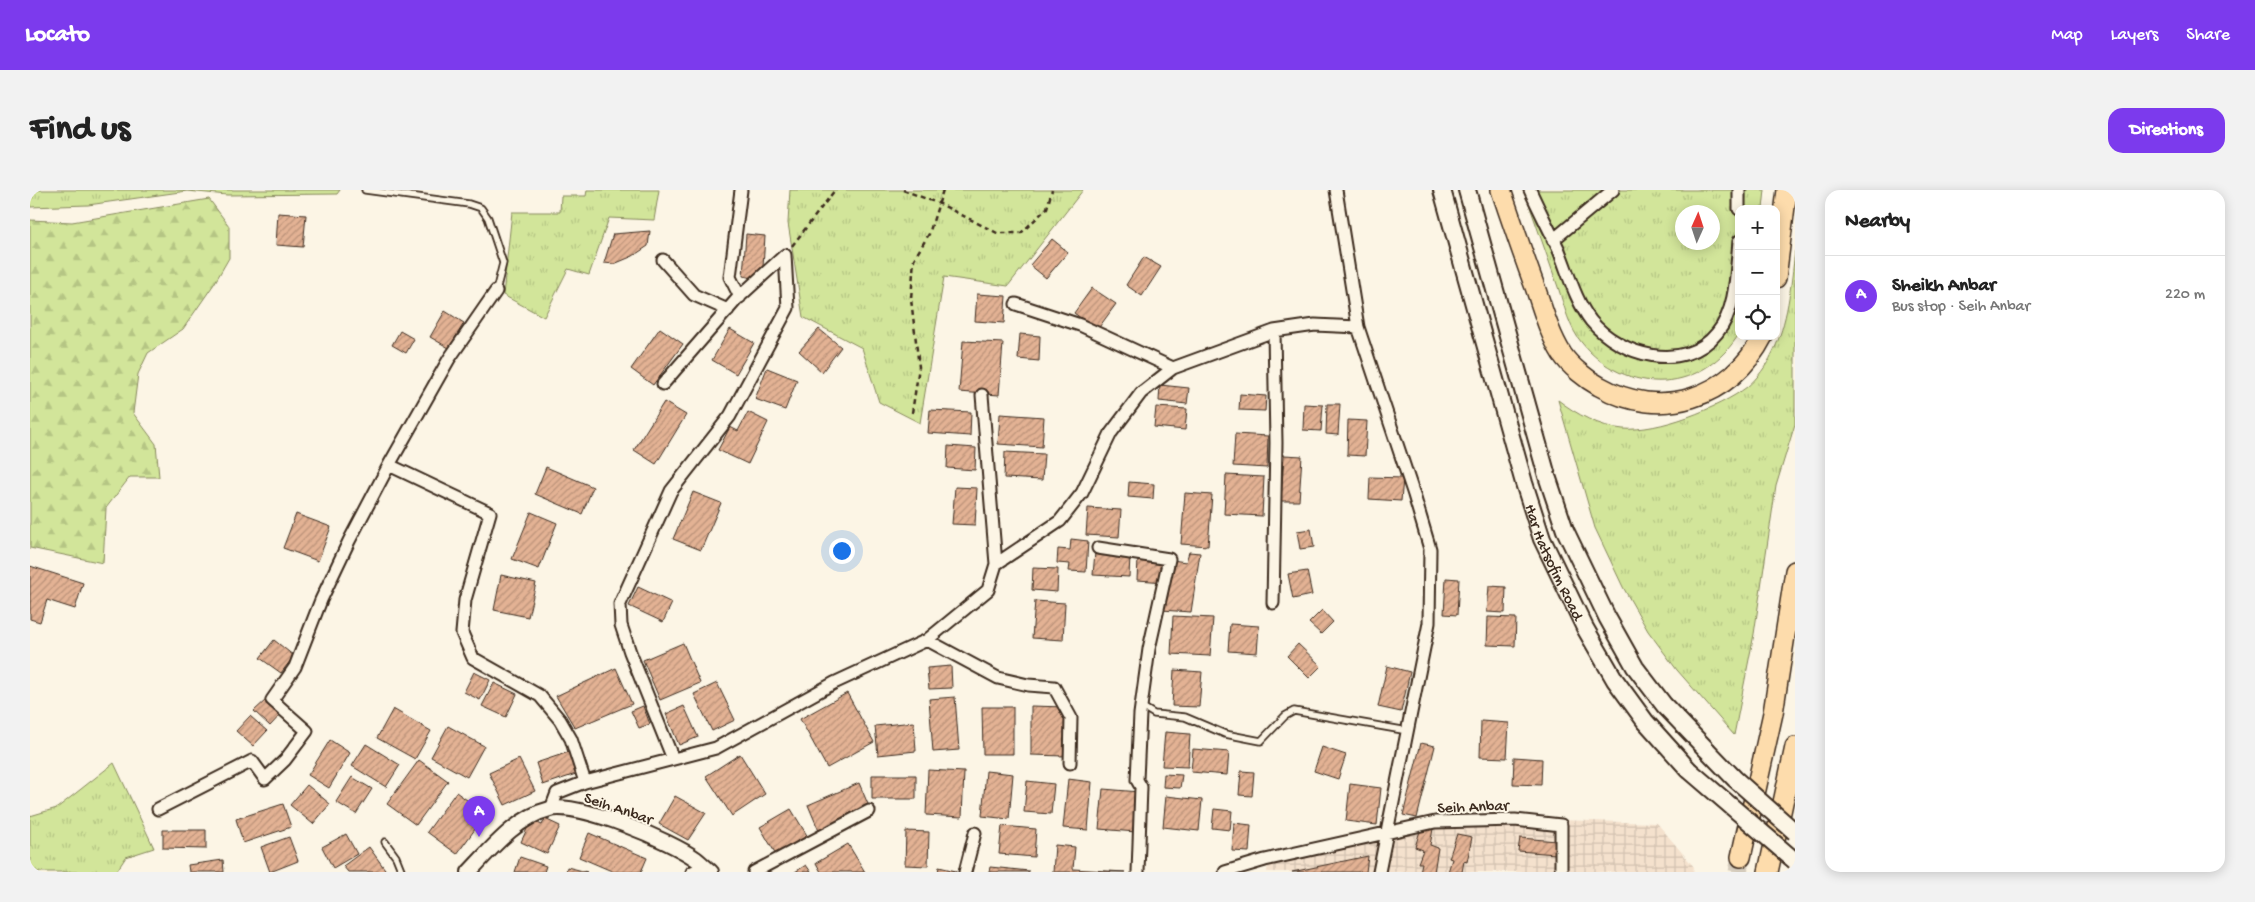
<!DOCTYPE html>
<meta charset="utf-8">
<style>
body{margin:0;font-family:"Gochi Hand",sans-serif;background:#f2f2f2;color:#222}
.controls{position:absolute;right:15px;top:15px;display:grid;overflow:hidden;border-radius:10px;box-shadow:0 2px 12px #0003}
.controls button{width:45px;height:45px;display:grid;place-items:center;padding:0;border:0;border-bottom:1px solid #e0e0e0;background:#fff;color:#222;font:25px sans-serif}
.compass{position:absolute;left:1645px;top:15px;width:45px;height:45px;border-radius:50%;background:#fff;box-shadow:0 2px 12px #0003;rotate:3deg}
.you{position:absolute;left:811px;top:360px;width:18px;height:18px;margin:-12px;border:4px solid #fff;border-radius:50%;background:#1a73e8;box-shadow:0 0 0 8px #1a73e833}
.badge{display:grid;place-items:center;width:32px;height:32px;border-radius:50%;background:#7c3aed;color:#fff;font-size:16px;font-weight:700}
.pin{position:absolute;translate:-50% -41px;filter:drop-shadow(0 1px 2px #0008)}
.pin::after{content:'';position:absolute;top:26px;width:18px;height:15px;background:inherit;clip-path:polygon(0 0,100% 0,50% 100%)}
.list{margin:0;padding:0;list-style:none}
h2{display:flex;justify-content:space-between;align-items:center;height:65px;margin:0;padding:0 20px;font-size:21px}
h2 small{font-size:16px;font-weight:400;color:#767676}
.list li{display:grid;grid-template-columns:32px 1fr auto;gap:15px;align-items:center;box-sizing:border-box;height:80px;padding:0 20px;border-top:1px solid #e0e0e0}
.list b{display:block;font-size:19px;white-space:nowrap}
.list p{margin:0;font-size:16px;white-space:nowrap;color:#767676}
.list em{font-size:16px;font-style:normal;color:#767676}
.icon{flex:none;width:28px;height:28px;fill:none;stroke:currentColor;stroke-width:2;stroke-linecap:round;stroke-linejoin:round}
.map{position:relative;flex:none;width:1765px;height:682px;overflow:hidden;border-radius:15px}
header{display:flex;align-items:center;gap:30px;box-sizing:border-box;height:70px;padding:0 25px;background:#7c3aed;color:#fff}
header strong{font-size:24px}
nav{display:flex;gap:28px;margin-inline-start:auto;font-size:18px}
.intro{display:flex;align-items:center;justify-content:space-between;box-sizing:border-box;height:120px;padding:0 30px}
h1{margin:0;font-size:35px}
.button{padding:12px 22px;border-radius:15px;background:#7c3aed;color:#fff;font-size:18px;font-weight:700}
main{display:flex;gap:30px;padding:0 30px}
aside{flex:1;background:#fff;border-radius:15px;box-shadow:0 2px 12px #0003}
.map>svg:first-child{display:block}
.industrial{fill:url(#industrial-grid)}
.grass{fill:url(#grass-tufts);stroke:#86885c;fill-rule:evenodd}
.forest{fill:url(#forest-firs);stroke:#86885c}
.building{fill:url(#building-hatch);stroke:#3b2a1e}
.lines{fill:none;stroke-linecap:round;stroke-linejoin:round}
.trunk-tunnel{stroke:#d5ccbd;stroke-width:19;stroke-dasharray:19 9;stroke-linecap:butt}
.service-casing{stroke:#3b2a1e;stroke-width:9}
.minor-casing{stroke:#3b2a1e;stroke-width:15}
.tertiary-casing{stroke:#3b2a1e;stroke-width:18}
.secondary-casing{stroke:#3b2a1e;stroke-width:20}
.trunk-casing{stroke:#3b2a1e;stroke-width:22}
.path{stroke:#3b2a1e;stroke-width:2.5;stroke-dasharray:5 4;stroke-linecap:butt}
.service{stroke:#fcf5e5;stroke-width:5.5}
.minor{stroke:#fcf5e5;stroke-width:11}
.tertiary{stroke:#fcf5e5;stroke-width:14}
.secondary{stroke:#fcf5e5;stroke-width:16}
.trunk{stroke:#fddcac;stroke-width:19}
.secondary-bridge-casing{stroke:#3b2a1e;stroke-width:20;stroke-linecap:butt}
.secondary-bridge{stroke:#fcf5e5;stroke-width:16}
.labels{text-anchor:middle;stroke-width:4;stroke-linejoin:round;paint-order:stroke}
.street-label{font-size:16px;fill:#3b2a1e;stroke:#fcf5e5}
</style>
<header>
<strong>Locato</strong>
<nav><a>Map</a><a>Layers</a><a>Share</a></nav>
</header>
<div class="intro"><h1>Find us</h1><a class="button">Directions</a></div>
<main>
<div class="map">
<svg width="1765" height="682" viewBox="0 0 1765 682">
<defs>
<pattern id="industrial-grid" width="8" height="8" patternUnits="userSpaceOnUse" patternTransform="scale(1.25)"><rect width="8" height="8" fill="#f4e1cd"/><path d="M0 4h8M4 0v8" fill="none" stroke="#d2c1b0"/></pattern>
<pattern id="grass-tufts" width="24" height="20" patternUnits="userSpaceOnUse" patternTransform="scale(1.25)"><rect width="24" height="20" fill="#d2e59a"/><path d="M3 7l-1-3M5 7V3M7 7l1-3M15 17l-1-3M17 17v-4M19 17l1-3" fill="none" stroke="#b5c584"/></pattern>
<pattern id="forest-firs" width="22" height="20" patternUnits="userSpaceOnUse" patternTransform="scale(1.25)"><rect width="22" height="20" fill="#d2e59a"/><path d="M5 1l3.5 6h-7zM16 11l3.5 6h-7z" fill="#b5c584"/></pattern>
<pattern id="building-hatch" width="6" height="6" patternUnits="userSpaceOnUse" patternTransform="scale(1.25)"><rect width="6" height="6" fill="#e3b294"/><path d="M-1 1l2-2M0 6l6-6M5 7l2-2" fill="none" stroke="#b99178"/></pattern>
</defs>
<rect width="100%" height="100%" fill="#fcf5e5"/>
<filter id="ink" filterUnits="userSpaceOnUse"><feTurbulence type="fractalNoise" baseFrequency=".02" numOctaves="2"/><feDisplacementMap in="SourceGraphic" scale="10" xChannelSelector="R" yChannelSelector="G"/><feConvolveMatrix kernelMatrix="1 2 1 2 8 2 1 2 1" color-interpolation-filters="sRGB"/></filter>
<g filter="url(#ink)">
<path class="industrial" d="M 1461,628 L 1627,633 L 1664,677 L 1663,682 L 1237,682 L 1238,674 L 1396,631 Z"/>
<path class="grass" d="M 0,0 L 310,0 L 307,4 L 197,5 L 157,1 L 58,15 L 0,17 Z
M 557,0 L 629,0 L 624,30 L 579,28 L 559,85 L 538,79 L 514,127 L 473,105 L 482,22 L 530,22 L 531,6 L 556,6 Z
M 760,0 L 1053,0 L 978,96 L 914,87 L 890,233 L 849,212 L 832,158 L 773,127 L 758,33 Z
M 1494,0 L 1735,0 L 1733,19 L 1709,19 L 1709,144 C 1693,170 1666,189 1635,191 C 1603,193 1572,178 1552,153 C 1539,138 1534,115 1528,97 C 1517,65 1505,32 1494,0 ZM 1652,22 L 1682,22 L 1682,52 L 1652,52 Z
M 1765,61 L 1765,234 L 1746,296 L 1724,444 L 1704,545 L 1647,480 L 1618,441 L 1593,397 L 1565,338 L 1528,210 C 1546,224 1570,237 1593,239 C 1628,242 1689,218 1717,197 C 1727,189 1737,175 1742,164 C 1758,133 1761,95 1765,61 Z
M 84,573 L 124,658 L 96,667 L 86,682 L 0,682 L 0,626 L 27,618 Z"/>
<path class="forest" d="M 179,9 L 199,36 L 199,68 L 184,94 L 153,139 L 118,163 L 108,184 L 103,223 L 126,254 L 129,287 L 100,287 L 76,318 L 73,373 L 0,358 L 0,30 L 42,32 Z"/>
<path class="building" d="M 248,23 L 276,25 L 273,57 L 246,55 Z
M 620,41 L 618,56 L 603,66 L 584,74 L 574,73 L 583,44 Z
M 716,44 L 735,46 L 733,77 L 723,88 L 713,86 Z
M 1022,49 L 1038,62 L 1016,88 L 1000,75 Z
M 1114,67 L 1131,77 L 1112,106 L 1096,95 Z
M 1062,98 L 1086,114 L 1067,140 L 1044,123 Z
M 947,104 L 976,106 L 974,133 L 945,131 Z
M 415,121 L 434,133 L 419,158 L 400,147 Z
M 630,138 L 653,154 L 623,195 L 601,179 Z
M 700,139 L 724,153 L 706,184 L 682,170 Z
M 789,139 L 811,157 L 792,182 L 769,161 Z
M 370,141 L 384,149 L 376,163 L 362,155 Z
M 990,144 L 1010,146 L 1009,171 L 988,169 Z
M 933,151 L 973,153 L 969,205 L 929,202 Z
M 737,178 L 767,190 L 755,220 L 725,209 Z
M 1130,195 L 1159,198 L 1157,214 L 1129,211 Z
M 1210,204 L 1236,206 L 1235,221 L 1209,220 Z
M 634,212 L 656,225 L 626,274 L 604,260 Z
M 1274,214 L 1293,215 L 1291,241 L 1273,240 Z
M 1297,214 L 1310,214 L 1308,245 L 1296,244 Z
M 1126,217 L 1157,219 L 1155,240 L 1124,237 Z
M 900,220 L 941,222 L 940,246 L 898,243 Z
M 718,222 L 738,232 L 718,274 L 688,260 L 700,237 L 708,241 Z
M 970,224 L 1014,227 L 1012,257 L 968,254 Z
M 1318,230 L 1337,231 L 1335,266 L 1317,265 Z
M 1205,244 L 1238,246 L 1237,278 L 1203,276 Z
M 918,256 L 946,258 L 945,280 L 917,278 Z
M 975,262 L 1014,264 L 1012,290 L 974,288 Z
M 1254,265 L 1272,266 L 1269,311 L 1251,311 Z
M 516,277 L 563,297 L 552,324 L 505,304 Z
M 1196,285 L 1234,287 L 1232,326 L 1194,324 Z
M 1340,287 L 1373,288 L 1371,311 L 1339,309 Z
M 1099,292 L 1124,294 L 1123,309 L 1098,307 Z
M 925,297 L 947,298 L 945,335 L 922,334 Z
M 663,302 L 691,313 L 671,360 L 643,349 Z
M 1155,303 L 1182,305 L 1178,356 L 1151,354 Z
M 1058,318 L 1091,320 L 1089,347 L 1056,345 Z
M 501,322 L 527,333 L 509,379 L 482,369 Z
M 266,324 L 301,337 L 288,371 L 253,358 Z
M 1281,339 L 1284,357 L 1270,359 L 1267,341 Z
M 1041,349 L 1058,351 L 1056,382 L 1039,381 L 1040,374 L 1027,373 L 1028,359 L 1040,360 Z
M 1065,362 L 1100,365 L 1099,387 L 1063,385 Z
M 1159,362 L 1170,363 L 1161,422 L 1131,420 L 1142,370 L 1156,372 Z
M 1108,369 L 1137,371 L 1136,392 L 1107,390 Z
M 0,376 L 53,393 L 45,419 L 17,410 L 10,432 L 0,429 Z
M 1003,378 L 1028,379 L 1027,402 L 1002,400 Z
M 1277,381 L 1282,405 L 1263,409 L 1258,384 Z
M 471,385 L 506,393 L 498,427 L 464,420 Z
M 1416,388 L 1429,389 L 1427,425 L 1414,424 Z
M 1459,396 L 1476,397 L 1475,423 L 1457,422 Z
M 608,397 L 642,413 L 633,432 L 599,416 Z
M 1005,411 L 1035,413 L 1033,450 L 1002,448 Z
M 1292,420 L 1303,432 L 1291,444 L 1279,433 Z
M 1143,426 L 1183,428 L 1180,466 L 1141,464 Z
M 1458,427 L 1486,428 L 1485,456 L 1457,455 Z
M 1200,434 L 1229,436 L 1227,463 L 1198,461 Z
M 244,450 L 264,466 L 251,483 L 230,468 Z
M 653,453 L 670,493 L 630,510 L 613,470 Z
M 1268,454 L 1291,476 L 1279,488 L 1257,466 Z
M 921,476 L 922,498 L 899,499 L 897,478 Z
M 1357,476 L 1380,482 L 1371,522 L 1348,517 Z
M 586,478 L 602,514 L 545,538 L 526,506 Z
M 1144,480 L 1172,482 L 1169,517 L 1142,516 Z
M 444,482 L 460,490 L 450,510 L 434,502 Z
M 464,493 L 487,504 L 476,527 L 452,516 Z
M 687,493 L 705,530 L 682,541 L 664,504 Z
M 817,503 L 844,552 L 797,578 L 770,529 Z
M 925,507 L 929,560 L 903,562 L 899,509 Z
M 237,509 L 252,523 L 240,536 L 224,521 Z
M 613,516 L 620,534 L 609,538 L 601,521 Z
M 654,516 L 668,547 L 649,555 L 636,524 Z
M 1001,516 L 1035,517 L 1035,566 L 1001,565 Z
M 952,517 L 983,517 L 983,564 L 953,564 Z
M 363,519 L 401,541 L 385,569 L 347,548 Z
M 220,526 L 237,541 L 223,556 L 206,541 Z
M 1451,531 L 1479,533 L 1477,568 L 1450,567 Z
M 884,532 L 886,561 L 848,565 L 845,536 Z
M 418,536 L 454,556 L 437,587 L 401,567 Z
M 1135,542 L 1160,544 L 1158,577 L 1132,576 Z
M 300,550 L 320,563 L 299,598 L 278,585 Z
M 1391,553 L 1405,556 L 1387,628 L 1373,625 Z
M 336,554 L 370,575 L 356,597 L 322,576 Z
M 1292,557 L 1316,565 L 1308,589 L 1284,581 Z
M 1163,559 L 1199,562 L 1197,585 L 1161,582 Z
M 539,562 L 546,584 L 513,595 L 506,573 Z
M 710,564 L 735,604 L 702,626 L 676,586 Z
M 1484,567 L 1512,569 L 1511,595 L 1483,594 Z
M 489,569 L 505,601 L 475,615 L 459,583 Z
M 389,570 L 418,591 L 386,635 L 357,614 Z
M 898,580 L 934,582 L 932,627 L 896,625 Z
M 956,581 L 983,584 L 979,629 L 952,626 Z
M 1211,581 L 1224,582 L 1222,606 L 1209,605 Z
M 1134,584 L 1152,585 L 1150,598 L 1133,597 Z
M 842,585 L 886,585 L 886,609 L 842,609 Z
M 322,587 L 342,599 L 326,624 L 306,612 Z
M 1038,589 L 1062,592 L 1058,640 L 1033,638 Z
M 997,591 L 1024,594 L 1021,624 L 994,622 Z
M 829,593 L 840,619 L 789,641 L 778,615 Z
M 1320,594 L 1351,598 L 1347,635 L 1316,631 Z
M 277,595 L 300,614 L 283,634 L 260,615 Z
M 1073,599 L 1110,602 L 1106,642 L 1069,639 Z
M 426,602 L 456,624 L 427,664 L 397,642 Z
M 645,606 L 676,623 L 658,650 L 629,634 Z
M 1136,606 L 1172,610 L 1169,641 L 1133,637 Z
M 253,614 L 261,637 L 213,653 L 206,629 Z
M 761,619 L 778,647 L 747,666 L 730,637 Z
M 1184,619 L 1202,621 L 1200,640 L 1182,638 Z
M 515,629 L 530,636 L 517,664 L 491,652 L 501,630 L 512,635 Z
M 1204,633 L 1221,635 L 1219,662 L 1202,661 Z
M 972,636 L 1006,639 L 1004,667 L 969,664 Z
M 1403,639 L 1400,655 L 1408,658 L 1404,682 L 1390,682 L 1392,673 L 1388,673 L 1393,660 L 1385,657 L 1390,641 Z
M 133,640 L 176,640 L 176,659 L 133,658 Z
M 876,641 L 899,642 L 898,676 L 875,675 Z
M 559,643 L 617,668 L 611,682 L 584,682 L 549,667 Z
M 316,644 L 327,664 L 303,678 L 292,657 Z
M 1427,644 L 1442,647 L 1437,672 L 1434,671 L 1432,682 L 1418,682 L 1422,669 L 1419,668 Z
M 259,647 L 268,671 L 240,682 L 231,657 Z
M 1490,648 L 1527,651 L 1526,664 L 1488,661 Z
M 818,654 L 835,682 L 791,682 L 786,673 Z
M 1025,655 L 1045,657 L 1043,679 L 1095,682 L 1023,682 Z
M 339,657 L 357,682 L 318,682 L 313,676 Z
M 1338,666 L 1336,682 L 1262,682 Z
M 490,667 L 516,676 L 514,682 L 485,682 Z
M 193,670 L 194,682 L 159,682 L 158,675 Z
M 776,675 L 781,682 L 765,682 Z
M 537,677 L 557,682 L 536,682 Z
M 909,677 L 926,681 L 926,682 L 908,682 Z
M 960,677 L 999,681 L 999,682 L 959,682 Z"/>
<g class="lines">
<path class="trunk-tunnel" d="M 1708,682 L 1711,667"/>
<g class="service-casing">
<path id="service" d="M 335,0 L 439,14 L 451,18 L 458,28 L 473,73 L 466,101
M 1111,516 L 1124,524 L 1155,527 L 1195,544 L 1231,551 L 1255,526 L 1264,521 L 1378,541
M 355,652 L 366,667 L 372,682"/>
</g>
<g class="minor-casing">
<path id="minor" d="M 1306,0 L 1328,137 L 1384,305 L 1400,359 L 1399,433 L 1349,682
M 1500,0 C 1509,20 1519,39 1528,58 C 1538,82 1545,110 1561,131 C 1590,166 1654,184 1687,143 C 1707,119 1706,81 1709,51
M 1709,0 L 1709,19
M 1523,50 L 1583,0
M 633,70 L 664,105 L 698,120
M 710,107 L 700,87 L 711,0
M 986,114 L 1050,135 L 1143,178
M 633,194 L 707,109 L 755,65
M 359,275 L 460,323 L 435,410 L 432,443 L 443,468 L 510,506 L 530,530 L 541,549 L 555,592
M 1068,358 L 1139,369 L 1119,459 L 1110,524 L 1107,590 L 1111,597 L 1108,682
M 966,374 L 1030,331 L 1052,303 L 1081,243 L 1111,203 L 1143,178 L 1244,141 L 1285,135 L 1328,137
M 1243,413 L 1246,253 L 1244,141
M 897,450 L 968,488 L 998,495 L 1024,497 L 1041,528 L 1040,573
M 643,569 L 600,462 L 591,435 L 590,414 L 641,301 L 700,226 L 758,118 L 755,65
M 128,619 L 222,571 L 235,589 L 255,570 L 277,541 L 242,510 L 265,477 L 291,410 L 319,351 L 359,275 L 419,169 L 466,101
M 521,619 L 527,603 L 555,592 L 686,558 L 804,493 L 897,450 L 958,400 L 966,374 L 952,205
M 662,682 L 674,677
M 724,682 L 839,621
M 935,682 L 945,643
M 1195,682 L 1235,670 L 1405,632 L 1485,630 L 1531,635 L 1531,682"/>
</g>
<g class="tertiary-casing">
<path id="tertiary" d="M 439,682 C 461,659 487,627 520,619 C 550,612 641,651 666,669 C 671,673 676,678 681,682"/>
</g>
<g class="secondary-casing">
<g id="secondary">
<path id="s1" d="M 1412,0 L 1494,293 L 1512,349 L 1555,438 L 1585,490 L 1615,531 L 1659,580"/>
<path d="M 1437,0 L 1517,286 L 1535,340 L 1577,427 L 1605,477 L 1634,515 L 1677,560"/>
</g>
</g>
<g class="trunk-casing">
<path id="trunk" d="M 1471,0 C 1482,32 1493,65 1505,97 C 1513,120 1519,143 1532,164 C 1540,176 1556,189 1569,196 C 1630,231 1701,209 1733,146
M 1746,88 L 1757,0
M 1711,667 L 1743,523 L 1765,381
M 1738,682 L 1765,557"/>
</g>
<path class="path" d="M 873,0 L 910,14 L 967,43 L 991,43 L 1017,18 L 1022,0
M 762,56 L 805,0
M 882,223 L 889,177 L 881,109 L 884,69 L 899,44 L 913,0"/>
<use href="#service" class="service"/>
<use href="#minor" class="minor"/>
<use href="#tertiary" class="tertiary"/>
<use href="#secondary" class="secondary"/>
<use href="#trunk" class="trunk"/>
<g class="secondary-bridge-casing">
<path id="secondary-bridge" d="M 1677,560 L 1705,589 L 1765,642
M 1659,580 L 1765,671"/>
</g>
<use href="#secondary-bridge" class="secondary-bridge"/>
</g>
</g>
<g class="labels">
<g class="street-label">
<text dy="6" stroke="none"><textPath href="#s1" startOffset="389">Har Hatsofim Road</textPath></text>
<text transform="translate(1443 615) rotate(-2)" y="6">Seih Anbar</text>
<text transform="translate(589 617) rotate(19)" y="6">Seih Anbar</text>
</g>
</g>
</svg>
<div class="controls">
<button>+</button>
<button>−</button>
<button><svg class="icon" aria-label="locate" viewBox="0 0 24 24"><circle cx="12" cy="12" r="6"/><path d="M12 2v4M12 18v4M2 12h4M18 12h4"/></svg></button>
</div>
<svg class="compass" viewBox="-18 -18 36 36"><path d="M0-13l5 13h-10z" fill="#e53935"/><path d="M0 13l5-13h-10z" fill="#767676"/></svg>
<div class="you"></div>
<div class="pin badge" style="left:449px;top:647px">A</div>
</div>
<aside>
<h2>Nearby<small></small></h2>
<ul class="list">
<li><span class="badge">A</span><div><b>Sheikh Anbar</b><p>Bus stop · Seih Anbar</p></div><em>220 m</em></li>
</ul>
</aside>
</main>
